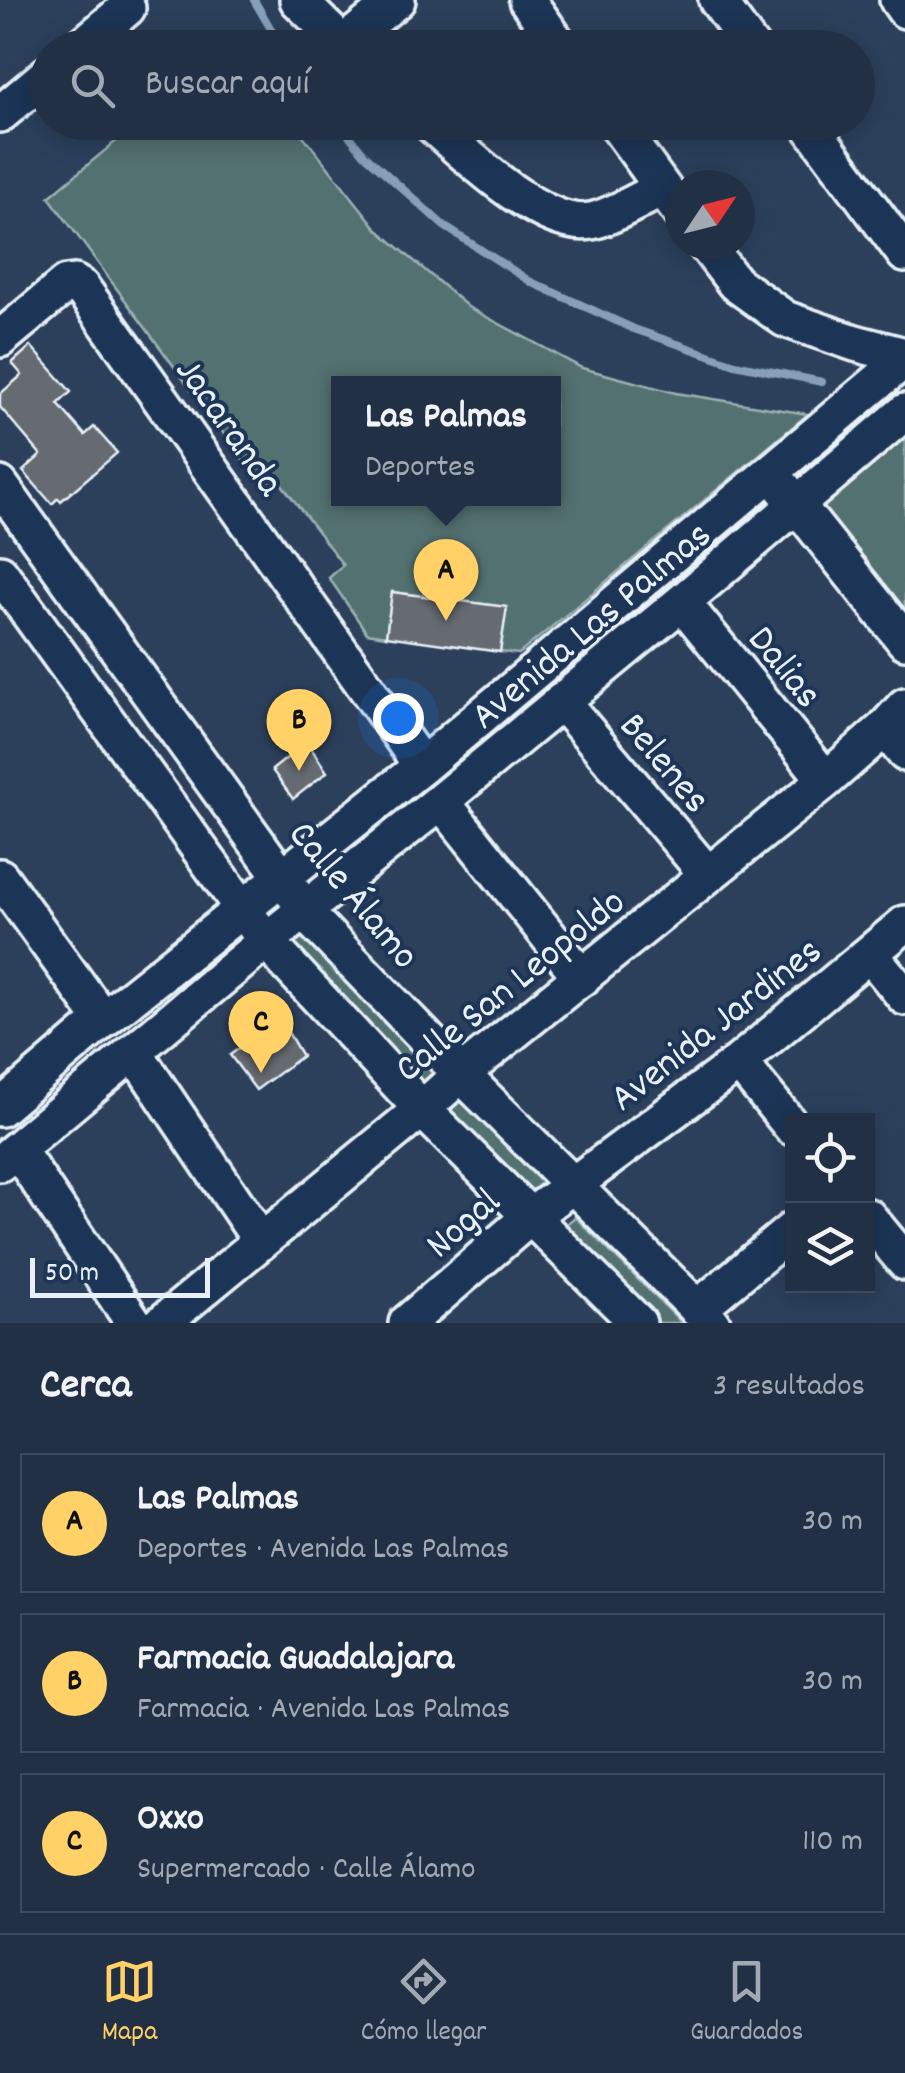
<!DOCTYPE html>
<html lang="es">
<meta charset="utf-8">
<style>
body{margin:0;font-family:Dekko,sans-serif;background:#2d3c50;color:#f1f3f6}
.controls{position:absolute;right:30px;bottom:30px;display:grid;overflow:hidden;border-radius:0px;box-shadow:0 5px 25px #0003}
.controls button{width:90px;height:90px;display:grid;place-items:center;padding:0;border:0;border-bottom:2px solid #3e4b5e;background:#213045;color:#f1f3f6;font:50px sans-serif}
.compass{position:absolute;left:665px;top:170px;width:90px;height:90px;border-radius:50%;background:#213045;box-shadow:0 5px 25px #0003;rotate:55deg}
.scale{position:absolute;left:30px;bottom:25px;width:180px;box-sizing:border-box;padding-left:10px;border:5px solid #e8f1f8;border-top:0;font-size:28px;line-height:35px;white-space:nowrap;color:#e8f1f8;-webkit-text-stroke:8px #1d3557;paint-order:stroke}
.you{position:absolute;left:398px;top:718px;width:35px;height:35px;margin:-25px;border:8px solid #fff;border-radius:50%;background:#1a73e8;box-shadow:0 0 0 15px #1a73e833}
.badge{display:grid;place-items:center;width:65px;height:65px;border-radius:50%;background:#ffd166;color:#111;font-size:32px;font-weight:700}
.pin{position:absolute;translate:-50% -82px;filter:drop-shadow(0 2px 5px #0008)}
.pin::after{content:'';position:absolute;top:52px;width:35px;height:30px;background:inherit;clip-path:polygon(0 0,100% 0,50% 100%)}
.popup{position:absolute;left:331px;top:376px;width:230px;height:130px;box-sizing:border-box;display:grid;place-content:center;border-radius:0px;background:#213045;filter:drop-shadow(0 2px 8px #0005);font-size:32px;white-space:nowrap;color:#a2a9b3}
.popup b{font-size:38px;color:#f1f3f6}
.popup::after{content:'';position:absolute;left:50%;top:100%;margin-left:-20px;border:20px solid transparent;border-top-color:#213045}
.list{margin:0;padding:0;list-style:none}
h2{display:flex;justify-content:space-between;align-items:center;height:130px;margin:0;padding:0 40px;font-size:42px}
h2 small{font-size:32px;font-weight:400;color:#a2a9b3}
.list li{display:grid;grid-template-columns:65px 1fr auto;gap:30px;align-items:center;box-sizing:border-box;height:140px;margin:0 20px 20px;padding:0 20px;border:2px solid #3e4b5e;border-radius:0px}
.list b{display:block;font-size:38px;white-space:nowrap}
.list p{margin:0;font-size:32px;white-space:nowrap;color:#a2a9b3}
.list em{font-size:32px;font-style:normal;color:#a2a9b3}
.icon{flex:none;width:55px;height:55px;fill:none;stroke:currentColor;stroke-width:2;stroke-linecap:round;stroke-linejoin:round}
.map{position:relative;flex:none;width:905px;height:1323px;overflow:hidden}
.search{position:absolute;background:#213045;box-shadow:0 5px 25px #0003;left:30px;right:30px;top:30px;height:110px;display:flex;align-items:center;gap:25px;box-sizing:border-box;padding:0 35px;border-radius:55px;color:#a2a9b3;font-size:38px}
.sheet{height:610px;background:#213045}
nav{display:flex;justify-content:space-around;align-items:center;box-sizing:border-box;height:140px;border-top:2px solid #3e4b5e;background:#213045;font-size:28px;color:#a2a9b3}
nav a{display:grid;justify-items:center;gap:5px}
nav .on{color:#ffd166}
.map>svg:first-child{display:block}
.green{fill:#527170;stroke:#9db1b4;stroke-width:2.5;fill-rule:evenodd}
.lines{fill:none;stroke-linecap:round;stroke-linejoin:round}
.stream{stroke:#87a0b8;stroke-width:8}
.building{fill:#666a71;stroke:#e8f1f8;stroke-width:2.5}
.minor-casing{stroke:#e8f1f8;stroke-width:42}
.minor{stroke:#1d3557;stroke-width:35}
.labels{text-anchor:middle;stroke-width:8;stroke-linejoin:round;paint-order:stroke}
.street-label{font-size:40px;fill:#e8f1f8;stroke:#1d3557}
</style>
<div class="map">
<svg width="905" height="1323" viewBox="0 0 905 1323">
<rect width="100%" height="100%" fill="#2c405c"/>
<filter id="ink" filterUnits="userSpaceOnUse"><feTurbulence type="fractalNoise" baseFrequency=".01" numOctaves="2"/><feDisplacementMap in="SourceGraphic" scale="20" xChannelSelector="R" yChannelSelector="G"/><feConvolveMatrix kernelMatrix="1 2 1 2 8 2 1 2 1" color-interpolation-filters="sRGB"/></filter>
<g filter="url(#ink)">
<path class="green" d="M 138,123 L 293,123 L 378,230 L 468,307 L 582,368 L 676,393 L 808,414 L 519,654 L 500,652 L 506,607 L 393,592 L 386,636 L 367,633 L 329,578 L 343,565 L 280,482 L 266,491 L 49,197 ZM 338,384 L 554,384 L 554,498 L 338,498 Z
M 905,434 L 905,612 L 820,508 Z
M 303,932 L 434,1074 L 420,1084 L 286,943 Z
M 460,1099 L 545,1186 L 532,1195 L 446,1111 Z
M 575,1217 L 682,1323 L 655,1323 L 559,1230 Z"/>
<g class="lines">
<path class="stream" d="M 254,0 L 282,48
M 338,122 L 365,155 L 444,226 L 531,282 L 634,329 L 735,364 L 822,382"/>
</g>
<path class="building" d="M 31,346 L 71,392 L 58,404 L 85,435 L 94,427 L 117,453 L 61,501 L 58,498 L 52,504 L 23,471 L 41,455 L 0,407 L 0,394 L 22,375 L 12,363 Z
M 392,592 L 507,607 L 500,652 L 386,636 Z
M 307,742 L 327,772 L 293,799 L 272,770 Z
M 267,1028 L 286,1029 L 302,1056 L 256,1090 L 230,1055 Z"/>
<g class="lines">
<g class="minor-casing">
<path id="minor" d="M 298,0 L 347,48
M 527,0 L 561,48
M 717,0 L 752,48
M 898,0 L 905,10
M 343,44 L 397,0
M 80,48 L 127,8
M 0,114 L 48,74
M 429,122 C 466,154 542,230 591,221 C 610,218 644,197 662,189
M 615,122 L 680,212
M 807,122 L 905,254
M 706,245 L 735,283 L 785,319 L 855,343 L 905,356
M 0,339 L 66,284 L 74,283 L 81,287 L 422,766
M 0,485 L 315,923 L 461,1074 L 712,1323
M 781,485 L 905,641
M 0,573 L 266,941 L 422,1109 L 638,1323
M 682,602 L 826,780
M 562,702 L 708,875
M 885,728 L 905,753
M 441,801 L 582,978
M 0,877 L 103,1020
M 870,954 L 905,997
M 134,1052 L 261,1241
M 739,1062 L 792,1127
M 0,1108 L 103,1020 L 422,766 L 905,359
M 17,1149 L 134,1323
M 0,1163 L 266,941 L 441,801 L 682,602 L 905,412
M 868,1217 L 905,1262
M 697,1309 L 792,1230
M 162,1323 L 422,1109 L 461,1074 L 826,780 L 885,728 L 905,706
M 407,1323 L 531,1216 L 739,1062 L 905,924"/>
</g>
<use href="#minor" class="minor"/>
</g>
</g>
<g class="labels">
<g class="street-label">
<text transform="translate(232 425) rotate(55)" y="14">Jacaranda</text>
<text transform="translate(589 623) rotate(-40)" y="14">Avenida Las Palmas</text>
<text transform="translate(787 665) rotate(51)" y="14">Dalias</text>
<text transform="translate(667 761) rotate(50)" y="14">Belenes</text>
<text transform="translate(356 893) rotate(50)" y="14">Calle Álamo</text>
<text transform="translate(508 983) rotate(-39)" y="14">Calle San Leopoldo</text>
<text transform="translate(714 1022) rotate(-38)" y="14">Avenida Jardines</text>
<text transform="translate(461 1221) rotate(-41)" y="14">Nogal</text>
</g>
</g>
</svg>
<div class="controls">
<button><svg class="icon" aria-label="locate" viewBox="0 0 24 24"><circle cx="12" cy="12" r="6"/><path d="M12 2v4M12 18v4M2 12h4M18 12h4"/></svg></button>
<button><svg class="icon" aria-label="layers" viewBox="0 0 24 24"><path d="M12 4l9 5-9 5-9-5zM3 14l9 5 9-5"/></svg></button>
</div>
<svg class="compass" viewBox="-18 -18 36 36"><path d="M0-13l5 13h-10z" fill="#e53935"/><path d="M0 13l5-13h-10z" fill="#a2a9b3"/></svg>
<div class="scale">50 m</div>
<div class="you"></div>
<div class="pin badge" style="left:446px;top:621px">A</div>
<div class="popup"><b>Las Palmas</b>Deportes</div>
<div class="pin badge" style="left:299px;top:771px">B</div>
<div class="pin badge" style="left:261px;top:1073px">C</div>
<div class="search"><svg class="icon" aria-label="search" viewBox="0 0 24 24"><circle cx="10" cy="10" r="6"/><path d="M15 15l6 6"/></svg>Buscar aquí</div>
</div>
<section class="sheet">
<h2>Cerca<small>3 resultados</small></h2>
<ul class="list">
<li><span class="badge">A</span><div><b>Las Palmas</b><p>Deportes · Avenida Las Palmas</p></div><em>30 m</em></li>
<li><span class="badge">B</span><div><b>Farmacia Guadalajara</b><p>Farmacia · Avenida Las Palmas</p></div><em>30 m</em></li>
<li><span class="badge">C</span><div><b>Oxxo</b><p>Supermercado · Calle Álamo</p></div><em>110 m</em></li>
</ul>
</section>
<nav>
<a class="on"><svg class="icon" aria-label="map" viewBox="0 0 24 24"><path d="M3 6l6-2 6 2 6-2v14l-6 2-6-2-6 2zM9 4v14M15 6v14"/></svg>Mapa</a>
<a><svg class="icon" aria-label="directions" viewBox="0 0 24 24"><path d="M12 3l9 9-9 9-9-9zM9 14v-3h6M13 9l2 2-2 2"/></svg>Cómo llegar</a>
<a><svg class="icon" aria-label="saved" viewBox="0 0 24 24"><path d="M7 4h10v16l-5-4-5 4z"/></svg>Guardados</a>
</nav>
